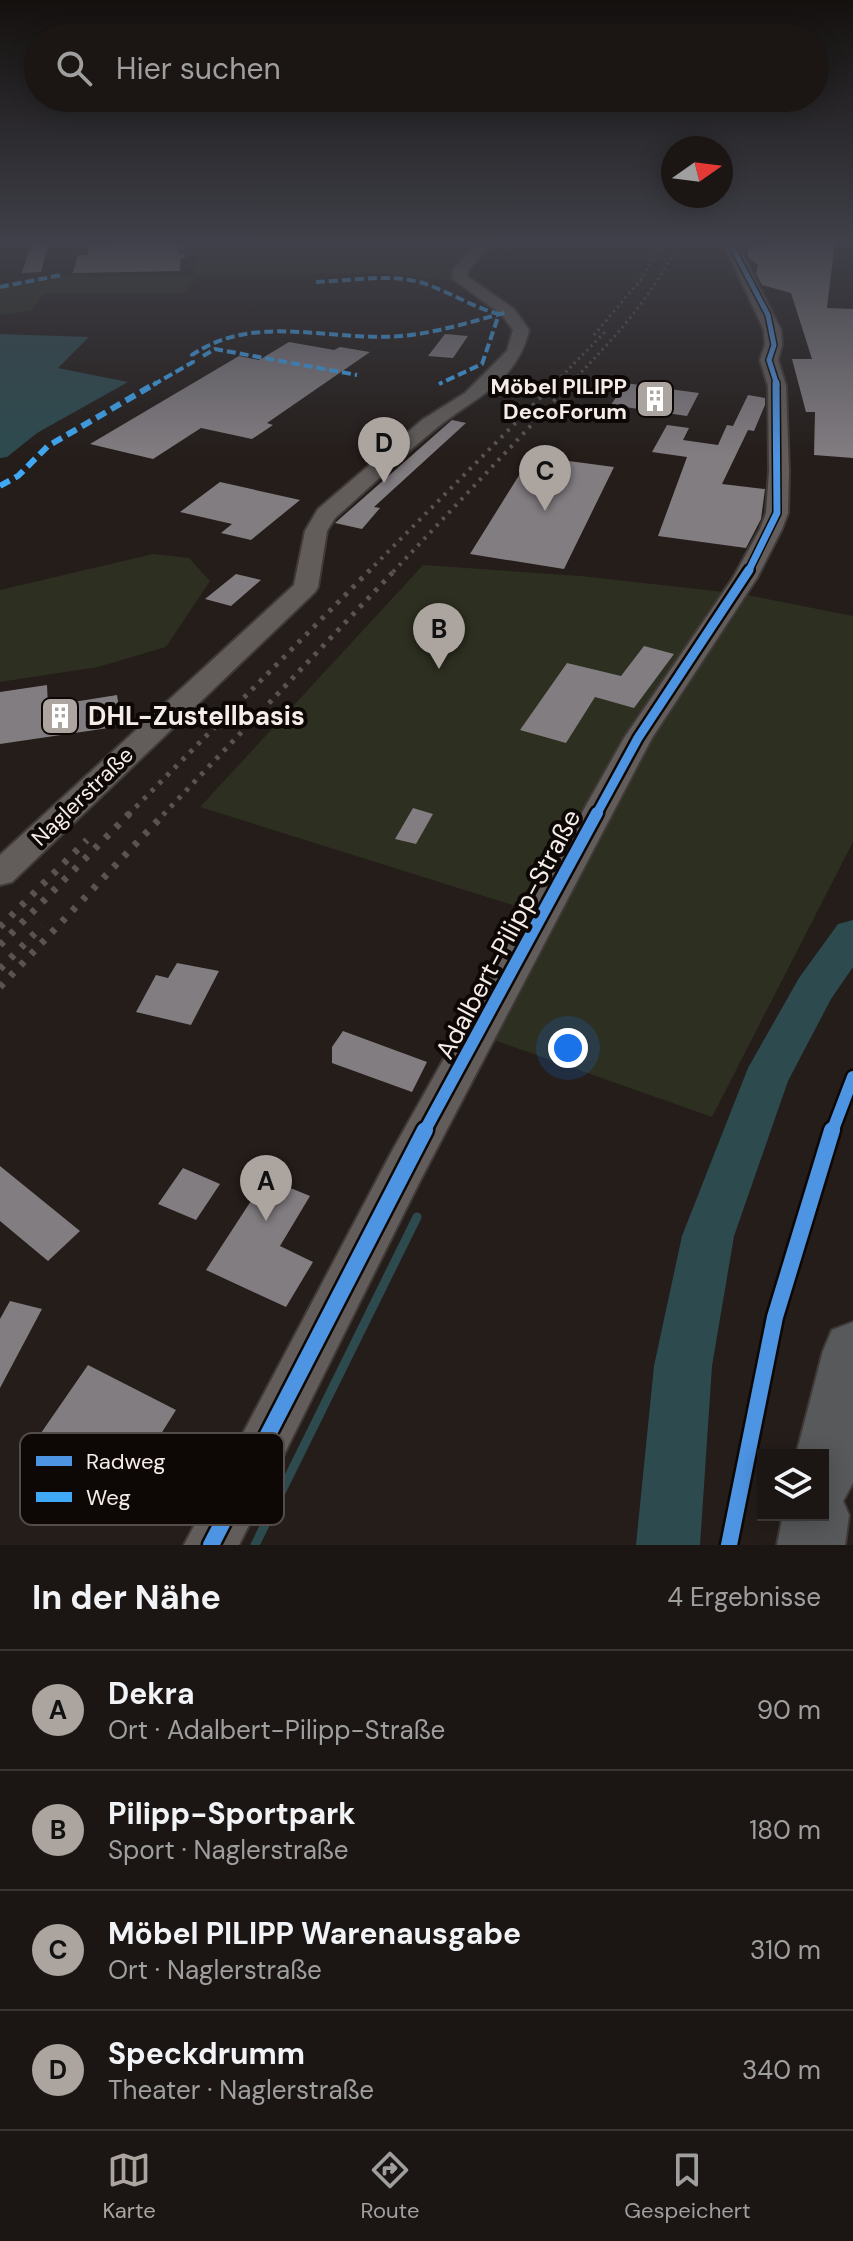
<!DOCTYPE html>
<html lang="de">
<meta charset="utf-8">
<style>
body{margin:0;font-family:"DM Sans",sans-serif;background:#241f1d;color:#f1f3f6}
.controls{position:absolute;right:24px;bottom:24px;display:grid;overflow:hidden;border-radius:0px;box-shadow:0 4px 20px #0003}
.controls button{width:72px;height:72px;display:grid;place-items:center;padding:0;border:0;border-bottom:2px solid #393534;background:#1b1614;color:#f1f3f6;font:40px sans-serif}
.compass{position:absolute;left:661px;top:136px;width:72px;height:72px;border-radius:50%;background:#1b1614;box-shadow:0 4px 20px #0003;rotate:76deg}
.you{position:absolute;left:568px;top:1048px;width:28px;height:28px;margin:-20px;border:6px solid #fff;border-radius:50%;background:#1a73e8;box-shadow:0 0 0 12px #1a73e833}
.badge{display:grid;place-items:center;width:52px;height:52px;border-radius:50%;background:#aca49f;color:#111;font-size:26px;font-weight:700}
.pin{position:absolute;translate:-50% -66px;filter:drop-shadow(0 2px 4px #0008)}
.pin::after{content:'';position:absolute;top:42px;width:28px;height:24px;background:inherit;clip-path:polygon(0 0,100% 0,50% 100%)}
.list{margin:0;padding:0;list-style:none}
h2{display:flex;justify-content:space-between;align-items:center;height:104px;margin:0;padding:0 32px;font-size:34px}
h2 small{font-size:26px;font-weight:400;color:#a09fa0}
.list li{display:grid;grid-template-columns:52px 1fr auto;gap:24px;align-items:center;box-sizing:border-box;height:120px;padding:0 32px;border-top:2px solid #393534}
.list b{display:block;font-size:30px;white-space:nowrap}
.list p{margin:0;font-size:26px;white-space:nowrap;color:#a09fa0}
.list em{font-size:26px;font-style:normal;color:#a09fa0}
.icon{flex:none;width:44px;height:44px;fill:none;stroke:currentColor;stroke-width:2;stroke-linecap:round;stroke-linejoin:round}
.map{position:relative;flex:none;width:853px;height:1545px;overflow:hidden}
.search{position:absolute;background:#1b1614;box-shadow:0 4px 20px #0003;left:24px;right:24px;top:24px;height:88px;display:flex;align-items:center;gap:20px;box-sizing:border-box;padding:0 28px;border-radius:44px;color:#a09fa0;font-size:30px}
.sheet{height:584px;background:#1b1614}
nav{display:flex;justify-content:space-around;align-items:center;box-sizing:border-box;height:112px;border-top:2px solid #393534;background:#1b1614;font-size:22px;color:#a09fa0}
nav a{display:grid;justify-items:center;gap:4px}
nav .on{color:#aca49f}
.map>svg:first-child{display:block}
.green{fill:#2d2f20}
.water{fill:#2d4b4f}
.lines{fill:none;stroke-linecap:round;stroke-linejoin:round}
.stream{stroke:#2d4b4f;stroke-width:9}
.river{fill:#2d4b4f;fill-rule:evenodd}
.building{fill:#827d81}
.minor-casing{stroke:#3f3937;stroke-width:4}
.major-casing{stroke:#3f3937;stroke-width:4}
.minor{fill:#625d5a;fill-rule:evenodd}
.major{fill:#57595b;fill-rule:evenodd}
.rail-far3{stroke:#5a5451;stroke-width:3;stroke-dasharray:2 4;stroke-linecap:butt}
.rail-far2{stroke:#5a5451;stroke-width:4;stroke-dasharray:3 6;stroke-linecap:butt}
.rail-far1{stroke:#5a5451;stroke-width:5;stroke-dasharray:4 7;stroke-linecap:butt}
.rail{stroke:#5a5451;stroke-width:7;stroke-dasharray:5 10;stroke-linecap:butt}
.quiet-far1{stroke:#3fa9f5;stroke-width:4;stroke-dasharray:9 4;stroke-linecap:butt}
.quiet{stroke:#3fa9f5;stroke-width:6;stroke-dasharray:11 6;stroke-linecap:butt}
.cycleway-far4-casing{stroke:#0d0805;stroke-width:8}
.cycleway-far3-casing{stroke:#0d0805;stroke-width:10}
.cycleway-far2-casing{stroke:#0d0805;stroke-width:14}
.cycleway-far1-casing{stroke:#0d0805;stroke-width:17}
.cycleway-casing{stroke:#0d0805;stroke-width:21}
.cycleway-far4{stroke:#4d94e3;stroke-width:5}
.cycleway-far3{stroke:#4d94e3;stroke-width:7}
.cycleway-far2{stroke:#4d94e3;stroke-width:9}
.cycleway-far1{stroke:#4d94e3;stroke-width:12}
.cycleway{stroke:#4d94e3;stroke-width:16}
.labels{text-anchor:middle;stroke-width:8;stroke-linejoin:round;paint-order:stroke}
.far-poi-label{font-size:22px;font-weight:bold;fill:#f5ece7;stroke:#0d0805;text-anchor:end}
.far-street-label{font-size:22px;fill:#f5ece7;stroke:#0d0805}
.poi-label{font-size:26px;font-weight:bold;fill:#f5ece7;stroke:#0d0805;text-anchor:start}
.street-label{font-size:26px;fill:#f5ece7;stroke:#0d0805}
.key{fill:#0d0805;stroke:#534c49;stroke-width:2}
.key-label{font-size:22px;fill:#f5ece7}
</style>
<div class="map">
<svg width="853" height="1545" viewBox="0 0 853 1545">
<rect width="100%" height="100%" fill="#241d1a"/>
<path class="green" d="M 196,241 L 418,241 L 434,252 L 480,254 L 457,281 L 381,273 L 195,276 L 187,293 L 44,294 L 31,311 L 0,315 L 0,284 L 45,277 L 194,276 Z
M 153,554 L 189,558 L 210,581 L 166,647 L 98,667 L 0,682 L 0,590 Z
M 423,565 L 581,576 L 742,594 L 853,616 L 853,842 L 712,1117 L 494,1040 L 554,918 L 200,807 Z"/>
<path class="water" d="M 0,334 L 89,337 L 58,368 L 128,382 L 37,433 L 7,457 L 0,458 Z"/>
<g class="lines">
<path class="stream" d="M 255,1545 L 417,1217"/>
<path class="river" d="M 853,920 L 853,967 L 831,999 L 788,1081 L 734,1236 L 712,1366 L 700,1545 L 636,1545 L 654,1366 L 682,1236 L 748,1068 L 799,978 L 838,924 Z"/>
</g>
<path class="building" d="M 32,241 L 49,241 L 41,272 L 22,273 Z
M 110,241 L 178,241 L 178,253 L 181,253 L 180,271 L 73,273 L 78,255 L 87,255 L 89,246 L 111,245 Z
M 765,241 L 835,241 L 827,308 L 853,309 L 853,458 L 814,455 L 815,412 L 806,412 L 792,359 L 812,359 L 791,293 L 762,285 L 756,274 L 758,265 L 747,256 L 750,246 L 763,246 Z
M 445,334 L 468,336 L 453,358 L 428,356 Z
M 289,342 L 334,350 L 340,347 L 370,352 L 267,423 L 273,425 L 252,439 L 201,428 L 153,459 L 90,444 L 239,356 L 259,360 Z
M 625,383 L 699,393 L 687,416 L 611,405 Z
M 748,395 L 765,398 L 765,405 L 754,431 L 748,430 L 722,484 L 765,489 L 761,519 L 746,548 L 658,536 L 687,457 L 652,452 L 667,425 L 689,428 L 683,440 L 718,445 L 727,425 L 733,426 Z
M 452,420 L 466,423 L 374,507 L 380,508 L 362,529 L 335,523 Z
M 531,456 L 614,467 L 564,569 L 470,554 Z
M 220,482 L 300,500 L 251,540 L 221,533 L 232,524 L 180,512 Z
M 236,574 L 261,580 L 231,606 L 205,599 Z
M 644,646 L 674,654 L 634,708 L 595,697 L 566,743 L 520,730 L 567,663 L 621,676 Z
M 47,685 L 48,706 L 117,695 L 122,726 L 0,744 L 0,692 Z
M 413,808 L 433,814 L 416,844 L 395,839 Z
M 177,963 L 219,971 L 191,1025 L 136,1012 L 156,975 L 168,978 Z
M 343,1031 L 427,1062 L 412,1092 L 332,1063 L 332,1047 Z
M 0,1166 L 80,1231 L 48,1261 L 0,1221 Z
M 183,1168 L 220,1184 L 196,1220 L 158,1204 Z
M 266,1178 L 310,1196 L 280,1246 L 313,1262 L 286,1307 L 206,1270 Z
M 10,1301 L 42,1309 L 0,1388 L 0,1319 Z
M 88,1365 L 176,1410 L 122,1496 L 32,1446 Z"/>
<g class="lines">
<g class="minor-casing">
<path id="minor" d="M 478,241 L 493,241 L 467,272 L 468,277 L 514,309 L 529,330 C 516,385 472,398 433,431 C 400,458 368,489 335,518 L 327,531 L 318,587 L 315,592 L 12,882 L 0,885 L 0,855 L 294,585 L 305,531 L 318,509 L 422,420 L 465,393 L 507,351 L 513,330 L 502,315 L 453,279 L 452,271 Z
M 722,241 L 736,241 L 781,330 L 782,345 L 778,360 L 786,386 L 789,471 L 788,513 L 782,529 L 757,578 L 652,738 L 421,1179 L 239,1545 L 184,1545 L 391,1153 L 624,738 L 733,578 L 760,529 L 766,513 L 769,471 L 768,386 L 760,360 L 765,345 L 764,330 Z"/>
</g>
<g class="major-casing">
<path id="major" d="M 853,1322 L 853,1483 L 843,1501 L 849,1515 L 845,1545 L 777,1545 L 783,1515 L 823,1515 L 823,1455 L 796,1455 L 823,1351 L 832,1330 Z"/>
</g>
<use href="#minor" class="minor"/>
<use href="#major" class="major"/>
<path class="rail-far3" d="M 637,286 L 664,241
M 594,335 L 643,277
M 553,385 L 607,330
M 569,385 C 614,338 651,300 679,241"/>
<path class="rail-far2" d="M 368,572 L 555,383
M 393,572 L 571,383"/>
<path class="rail-far1" d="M 128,815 L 370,570
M 163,815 L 395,570"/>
<path class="rail" d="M 0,927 L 87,840
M 0,945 L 130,813
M 0,969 L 42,926
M 0,987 L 165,813"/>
<path class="quiet-far1" d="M 182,241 L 183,258
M 316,282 C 350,281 390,273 423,283 C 450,292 472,307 499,314 L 482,364 L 439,384
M 0,287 L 61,275
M 203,356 L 215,349 L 357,375
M 153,385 L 193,362 L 192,355 C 255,312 330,342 401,336 C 437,333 473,321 508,312"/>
<path class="quiet" d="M 0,486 L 18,476 L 48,446 L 156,383"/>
<g class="cycleway-far4-casing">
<path id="cycleway-far4" d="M 729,241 L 768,315 L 774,345 L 769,360 L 777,385"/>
</g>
<g class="cycleway-far3-casing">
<path id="cycleway-far3" d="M 748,572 L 777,513 L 776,383"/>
</g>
<g class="cycleway-far2-casing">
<path id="cycleway-far2" d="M 596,815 L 638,738 L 749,570"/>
</g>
<g class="cycleway-far1-casing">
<path id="cycleway-far1" d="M 424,1132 L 597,813
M 832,1132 L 853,1077"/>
</g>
<g class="cycleway-casing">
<path id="cycleway" d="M 211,1545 L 425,1130
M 729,1545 L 775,1317 L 832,1130"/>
</g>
<use href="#cycleway-far4" class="cycleway-far4"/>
<use href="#cycleway-far3" class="cycleway-far3"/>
<use href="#cycleway-far2" class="cycleway-far2"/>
<use href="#cycleway-far1" class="cycleway-far1"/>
<use href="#cycleway" class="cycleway"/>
</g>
<linearGradient id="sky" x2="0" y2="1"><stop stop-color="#14100e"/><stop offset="0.53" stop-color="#3f4049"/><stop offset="1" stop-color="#3f4049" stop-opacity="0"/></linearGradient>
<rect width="853" height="457" fill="url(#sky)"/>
<defs>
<g id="building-square" transform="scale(2)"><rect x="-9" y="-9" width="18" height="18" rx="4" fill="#aca49f" stroke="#0d0805"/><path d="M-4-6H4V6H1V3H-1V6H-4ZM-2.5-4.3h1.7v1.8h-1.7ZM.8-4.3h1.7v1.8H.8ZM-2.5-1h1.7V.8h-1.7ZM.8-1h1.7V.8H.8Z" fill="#fff"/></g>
</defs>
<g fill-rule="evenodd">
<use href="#building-square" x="655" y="399"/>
<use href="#building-square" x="60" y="716"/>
</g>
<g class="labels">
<g class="far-poi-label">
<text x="627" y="394">Möbel PILIPP<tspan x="627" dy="25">DecoForum</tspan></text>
</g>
<g class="far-street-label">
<text transform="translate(82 796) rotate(-44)" y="8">Naglerstraße</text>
</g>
<g class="poi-label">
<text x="88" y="725">DHL-Zustellbasis</text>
</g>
<g class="street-label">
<text transform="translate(508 934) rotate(-62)" y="9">Adalbert-Pilipp-Straße</text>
</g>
</g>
<rect x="20" y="1433" width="264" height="92" rx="12" class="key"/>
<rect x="36" y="1456" width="36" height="10" fill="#4d94e3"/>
<rect x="36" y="1492" width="36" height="10" fill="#3fa9f5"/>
<g class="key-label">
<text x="86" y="1469">Radweg</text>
<text x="86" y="1505">Weg</text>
</g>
</svg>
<div class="controls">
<button><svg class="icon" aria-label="layers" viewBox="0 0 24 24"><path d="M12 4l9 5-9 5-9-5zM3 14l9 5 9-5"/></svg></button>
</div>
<svg class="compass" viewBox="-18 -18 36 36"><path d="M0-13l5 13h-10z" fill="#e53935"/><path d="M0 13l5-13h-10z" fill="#a09fa0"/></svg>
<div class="you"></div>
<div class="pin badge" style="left:266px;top:1221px">A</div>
<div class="pin badge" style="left:439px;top:669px">B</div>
<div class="pin badge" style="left:545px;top:511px">C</div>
<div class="pin badge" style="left:384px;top:483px">D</div>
<div class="search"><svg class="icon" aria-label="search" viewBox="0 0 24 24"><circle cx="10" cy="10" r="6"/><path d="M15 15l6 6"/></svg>Hier suchen</div>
</div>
<section class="sheet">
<h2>In der Nähe<small>4 Ergebnisse</small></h2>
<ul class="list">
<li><span class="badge">A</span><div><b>Dekra</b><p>Ort · Adalbert-Pilipp-Straße</p></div><em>90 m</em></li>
<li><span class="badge">B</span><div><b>Pilipp-Sportpark</b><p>Sport · Naglerstraße</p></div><em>180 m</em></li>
<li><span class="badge">C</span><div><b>Möbel PILIPP Warenausgabe</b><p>Ort · Naglerstraße</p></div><em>310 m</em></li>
<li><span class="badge">D</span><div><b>Speckdrumm</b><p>Theater · Naglerstraße</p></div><em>340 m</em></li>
</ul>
</section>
<nav>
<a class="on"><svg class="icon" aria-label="map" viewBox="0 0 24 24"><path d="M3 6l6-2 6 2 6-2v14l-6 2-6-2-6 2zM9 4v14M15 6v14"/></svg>Karte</a>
<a><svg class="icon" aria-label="directions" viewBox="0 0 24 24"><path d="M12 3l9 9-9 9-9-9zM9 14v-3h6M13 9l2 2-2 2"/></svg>Route</a>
<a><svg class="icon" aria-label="saved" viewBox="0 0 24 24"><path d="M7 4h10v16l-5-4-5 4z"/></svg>Gespeichert</a>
</nav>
